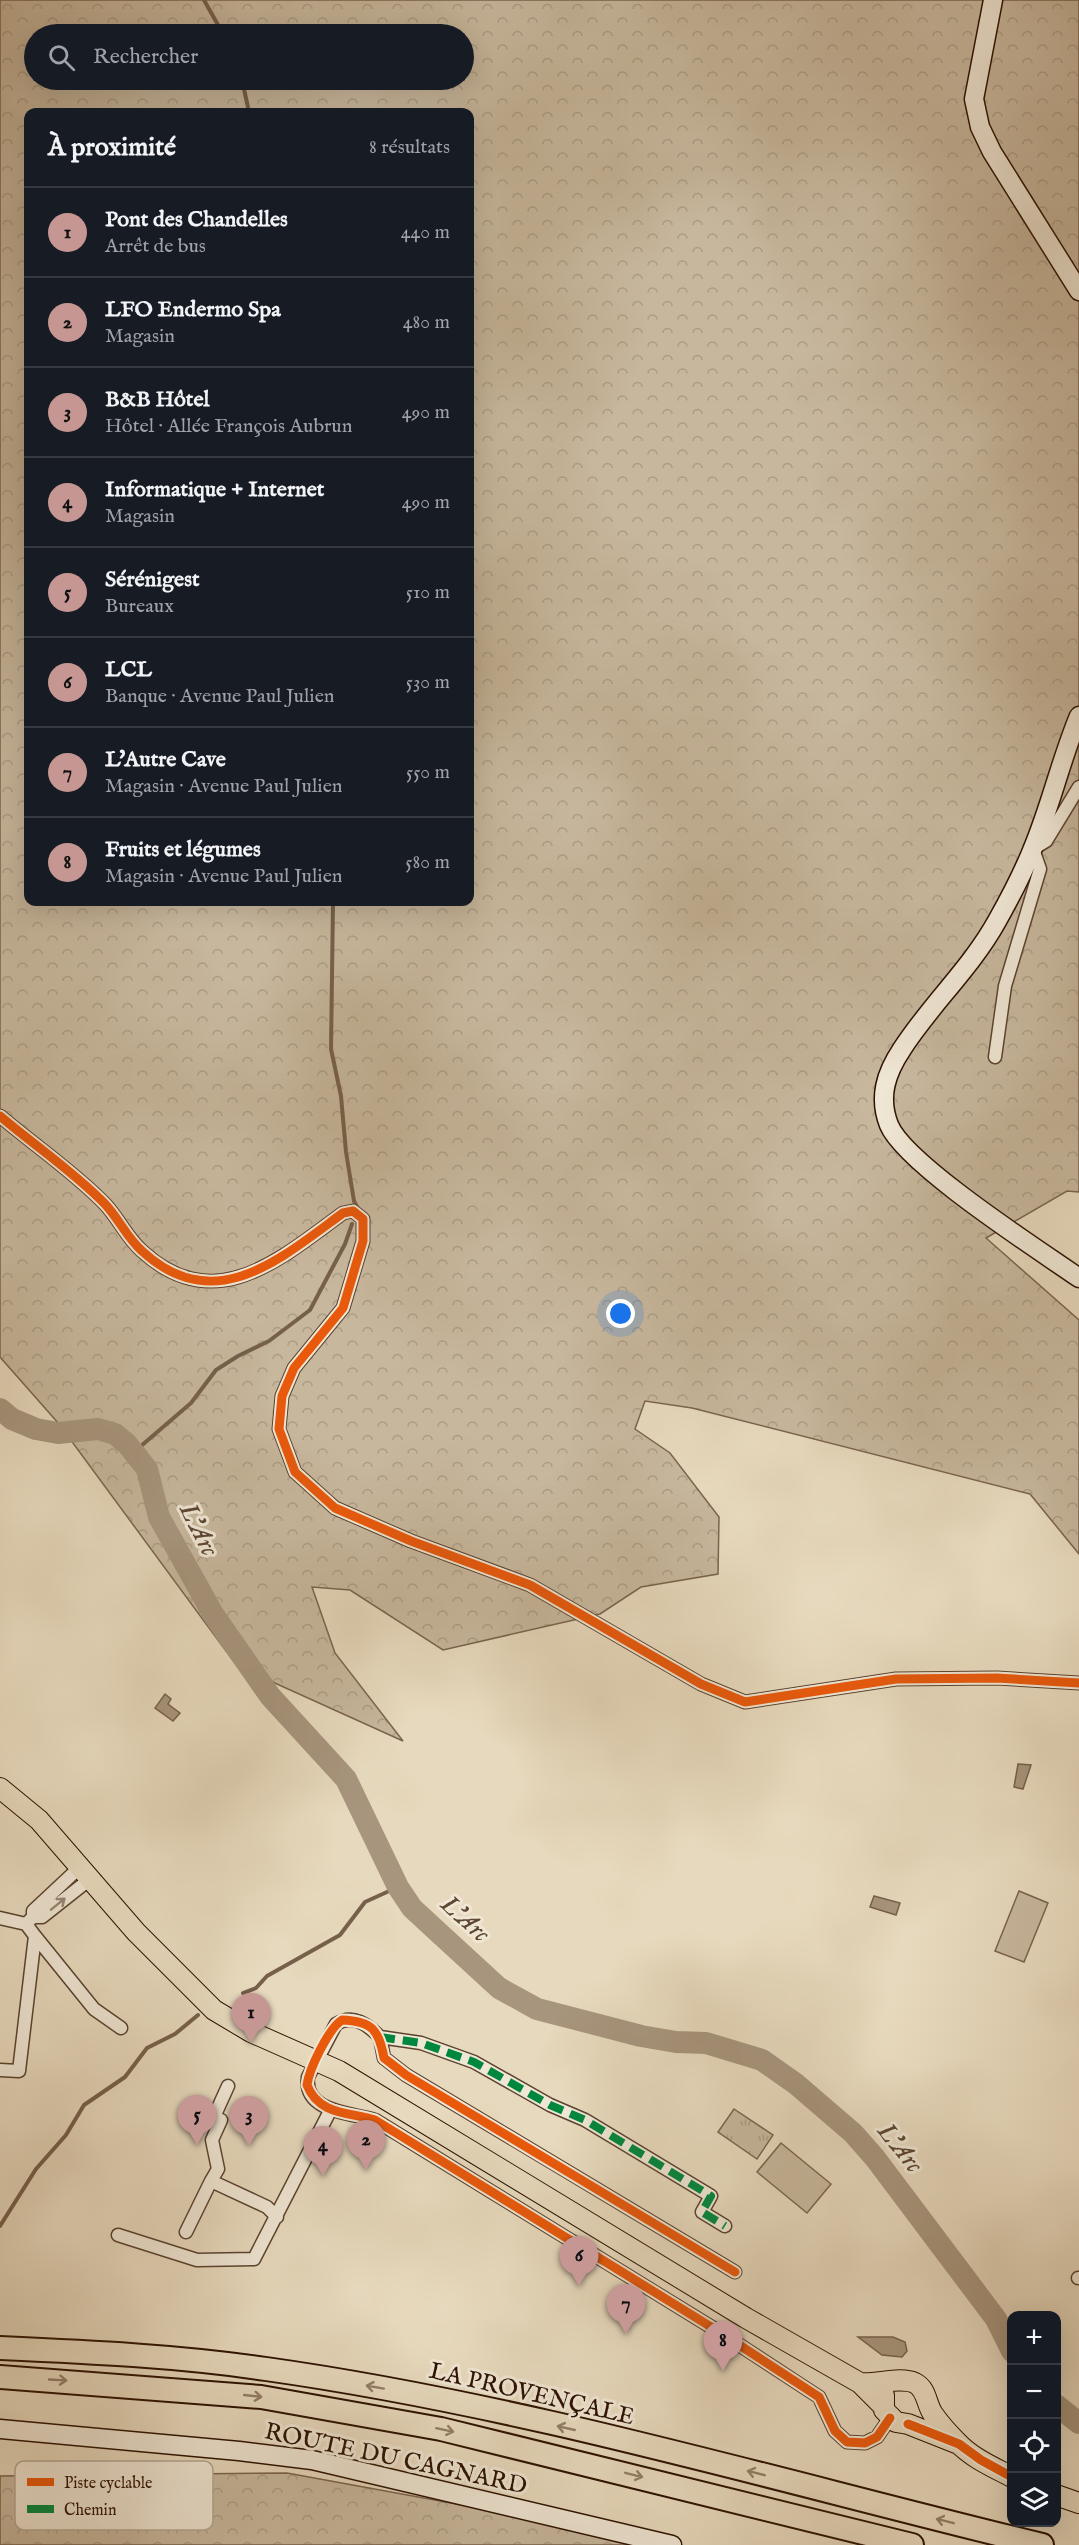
<!DOCTYPE html>
<html lang="fr">
<meta charset="utf-8">
<style>
body{margin:0;font-family:"IM FELL English",serif;background:#20242c;color:#f1f3f6}
.controls{position:absolute;right:18px;bottom:18px;display:grid;overflow:hidden;border-radius:12px;box-shadow:0 6px 24px #0002}
.controls button{width:54px;height:54px;display:grid;place-items:center;padding:0;border:0;border-bottom:2px solid #363941;background:#171b24;color:#f1f3f6;font:30px sans-serif}
.you{position:absolute;left:621px;top:1314px;width:21px;height:21px;margin:-15px;border:4px solid #fff;border-radius:50%;background:#1a73e8;box-shadow:0 0 0 9px #1a73e833}
.badge{display:grid;place-items:center;width:39px;height:39px;border-radius:50%;background:#c59692;color:#111;font-size:20px;font-weight:700}
.pin{position:absolute;translate:-50% -50px;filter:drop-shadow(0 2px 3px #0008)}
.pin::after{content:'';position:absolute;top:32px;width:21px;height:18px;background:inherit;clip-path:polygon(0 0,100% 0,50% 100%)}
.list{margin:0;padding:0;list-style:none}
h2{display:flex;justify-content:space-between;align-items:center;height:78px;margin:0;padding:0 24px;font-size:26px}
h2 small{font-size:20px;font-weight:400;color:#9ea1a6}
.list li{display:grid;grid-template-columns:39px 1fr auto;gap:18px;align-items:center;box-sizing:border-box;height:90px;padding:0 24px;border-top:2px solid #363941}
.list b{display:block;font-size:22px;white-space:nowrap}
.list p{margin:0;font-size:20px;white-space:nowrap;color:#9ea1a6}
.list em{font-size:20px;font-style:normal;color:#9ea1a6}
.icon{flex:none;width:33px;height:33px;fill:none;stroke:currentColor;stroke-width:2;stroke-linecap:round;stroke-linejoin:round}
.map{position:relative;flex:none;width:1079px;height:2545px;overflow:hidden}
.search{position:absolute;background:#171b24;box-shadow:0 6px 24px #0002;left:24px;top:24px;width:450px;height:66px;display:flex;align-items:center;gap:15px;box-sizing:border-box;padding:0 21px;border-radius:33px;color:#9ea1a6;font-size:22px}
.panel{position:absolute;background:#171b24;box-shadow:0 6px 24px #0002;left:24px;top:108px;width:450px;height:798px;border-radius:12px}
.map>svg:first-child{display:block}
.green{fill:#c7b79d;stroke:#7a644e;stroke-width:1.5}
.forest{fill:url(#forest-crowns);stroke:#7a644e;stroke-width:1.5;fill-rule:evenodd}
.park{fill:url(#park-tufts);stroke:#7a644e;stroke-width:1.5}
.water{fill:#a7957d;stroke:#76604b;stroke-width:1.5}
.lines{fill:none;stroke-linecap:round;stroke-linejoin:round}
.stream{stroke:#76604b;stroke-width:4}
.river{stroke:#a7957d;stroke-width:22}
.street-casing{stroke:#5b432f;stroke-width:15}
.secondary-casing{stroke:#2c1100;stroke-width:21}
.primary-casing{stroke:#2c1100;stroke-width:22}
.highway-casing{stroke:#2c1100;stroke-width:26}
.street{stroke:#efe6d4;stroke-width:12}
.secondary{stroke:#efe6d4;stroke-width:18}
.primary{stroke:#e7d9bd;stroke-width:20}
.highway{stroke:#e7d9bd;stroke-width:22}
.quiet{stroke:#00873e;stroke-width:8;stroke-dasharray:15 8;stroke-linecap:butt}
.cycleway-casing{stroke:#efe6d4;stroke-width:13}
.cycleway{stroke:#e8590c;stroke-width:9}
.oneway{stroke:#978675}
.oneway2{stroke:#937f68}
.labels{text-anchor:middle;stroke-width:6;stroke-linejoin:round;paint-order:stroke}
.street-label{font-size:24px;fill:#2c1100;stroke:#efe6d4}
.water-label{font-size:26px;font-style:italic;fill:#5d4632;stroke:#efe6d4}
.key{fill:#efe6d4;stroke:#b4a694;stroke-width:1.5}
.key-label{font-size:16px;fill:#2c1100}
</style>
<div class="map">
<svg width="1079" height="2545" viewBox="0 0 1079 2545">
<defs>
<pattern id="forest-crowns" width="20" height="18" patternUnits="userSpaceOnUse" patternTransform="scale(1.5)"><rect width="20" height="18" fill="#c7b79d"/><path d="M2 6a3 3 0 1 1 6 0M12 15a3 3 0 1 1 6 0" fill="none" stroke="#ab9c85"/></pattern>
<pattern id="park-tufts" width="24" height="20" patternUnits="userSpaceOnUse" patternTransform="scale(1.5)"><rect width="24" height="20" fill="#c7b79d"/><path d="M3 7l-1-3M5 7V3M7 7l1-3M15 17l-1-3M17 17v-4M19 17l1-3" fill="none" stroke="#ab9c85"/></pattern>
</defs>
<rect width="100%" height="100%" fill="#e7d9bd"/>
<filter id="stains"><feTurbulence type="fractalNoise" baseFrequency=".00333" numOctaves="4"/><feColorMatrix values="0 0 0 0 .2 0 0 0 0 .09 0 0 0 0 .02 0 0 0 .5 -.17"/></filter>
<radialGradient id="worn" r=".72"><stop offset=".6" stop-color="#630" stop-opacity="0"/><stop offset="1" stop-color="#630" stop-opacity=".3"/></radialGradient>
<path class="green" d="M 1019,1891 L 1048,1903 L 1024,1962 L 995,1951 Z
M 781,2143 L 831,2184 L 807,2213 L 757,2172 Z"/>
<path class="forest" d="M 0,0 L 1079,0 L 1079,1192 L 1067,1191 L 986,1238 L 1079,1320 L 1079,1554 L 1030,1494 L 692,1408 L 645,1401 L 635,1429 L 670,1453 L 719,1517 L 718,1574 L 641,1587 L 600,1614 L 443,1650 L 350,1590 L 312,1587 L 335,1653 L 403,1741 L 237,1666 L 59,1424 L 0,1357 ZM 34,34 L 464,34 L 464,80 L 34,80 ZM 28,112 L 470,112 L 470,902 L 28,902 Z
M 287,2473 L 588,2528 L 634,2545 L 0,2545 L 0,2476 Z"/>
<path class="park" d="M 734,2109 L 773,2135 L 757,2159 L 718,2132 Z"/>
<path class="water" d="M 165,1694 L 171,1699 L 168,1704 L 180,1713 L 173,1721 L 155,1708 Z
M 1018,1764 L 1031,1765 L 1023,1789 L 1014,1787 Z
M 874,1896 L 900,1903 L 896,1915 L 870,1907 Z
M 858,2337 L 893,2337 L 905,2342 L 907,2351 L 902,2357 L 882,2355 Z"/>
<g class="lines">
<path class="stream" d="M 204,0 L 223,34
M 242,80 L 249,112
M 333,902 L 331,1049 L 341,1096 L 346,1152 L 354,1201 L 358,1209
M 134,1452 L 191,1403 L 216,1370 L 238,1356 L 269,1341 L 310,1310 L 345,1244 L 352,1224
M 243,1993 L 256,1988 L 267,1976 L 340,1935 L 365,1902 L 398,1887
M 0,2226 L 36,2169 L 66,2135 L 84,2105 L 125,2077 L 147,2048 L 175,2034 L 198,2015"/>
<path class="river" d="M 0,1409 L 12,1419 L 36,1429 L 58,1433 L 98,1429 L 115,1434 L 127,1444 L 147,1469 L 159,1517 L 213,1614 L 270,1696 L 346,1779 L 398,1887 L 412,1908 L 438,1932 L 499,1988 L 537,2009 L 641,2036 L 676,2042 L 706,2043 L 762,2060 L 796,2084 L 853,2133 L 875,2158 L 996,2319 L 1012,2351
M 1056,2405 L 1079,2423"/>
<g class="street-casing">
<path id="street" d="M 995,1057 L 1005,986 L 1040,869 L 1033,849 L 1046,841 L 1079,787
M 0,1116 C 34,1145 74,1172 105,1204 C 119,1219 127,1238 142,1251 C 215,1318 280,1259 343,1213 L 353,1211 L 363,1219 L 363,1241 L 343,1308 L 294,1368 L 282,1396 L 279,1429 L 295,1472 L 335,1508 L 411,1541 L 530,1585 L 701,1684 L 745,1702 L 896,1679 L 997,1678 L 1079,1683
M 80,1867 L 33,1911 L 33,1917 L 42,1917 L 90,1879
M 0,1918 L 26,1924 L 32,1918
M 35,1936 L 94,2009 L 121,2028
M 380,2037 C 368,2025 353,2013 336,2024 L 308,2077 C 303,2113 354,2113 375,2120 L 721,2333 L 819,2397 L 835,2431 L 847,2442 L 865,2443 L 877,2437 L 890,2418
M 380,2037 L 384,2058 L 406,2075 L 735,2272
M 380,2037 L 421,2043 L 474,2062 L 550,2105 L 585,2120 L 711,2196 L 702,2212 L 725,2226
M 0,2070 L 19,2071 L 35,1936 L 26,1924
M 211,2181 L 218,2169 L 212,2140 L 221,2120 L 214,2117 L 228,2086
M 186,2232 L 211,2181 L 267,2207 L 277,2217
M 118,2235 L 197,2260 L 254,2259 L 331,2109
M 1078,2278 L 1079,2278"/>
</g>
<g class="secondary-casing">
<path id="secondary" d="M 993,0 L 974,99 L 980,127 L 992,152 L 1079,291
M 1079,716 C 1061,759 1051,805 1033,848 C 1023,873 1010,898 997,921 C 971,968 931,1004 902,1049 C 886,1073 878,1097 889,1125 C 905,1164 1039,1250 1079,1278
M 0,2429 L 239,2451 L 312,2460 L 672,2545"/>
</g>
<g class="primary-casing">
<path id="primary" d="M 0,1788 L 39,1820 L 136,1932 L 214,2010 L 251,2032 L 339,2071 L 746,2318 L 860,2383 L 883,2406
M 860,2383 C 876,2385 900,2376 915,2383 C 927,2389 926,2404 933,2414 C 940,2424 949,2434 957,2442 C 972,2458 993,2467 1012,2477
M 884,2395 L 884,2410 L 896,2422 L 908,2424 L 956,2443
M 1056,2495 L 1079,2503"/>
</g>
<g class="highway-casing">
<path id="highway" d="M 0,2348 C 89,2352 178,2356 266,2369 C 529,2406 785,2483 1042,2545
M 0,2377 L 261,2397 L 441,2429 L 912,2545"/>
</g>
<use href="#street" class="street"/>
<use href="#secondary" class="secondary"/>
<use href="#primary" class="primary"/>
<use href="#highway" class="highway"/>
<path class="quiet" d="M 380,2037 L 421,2043 L 474,2062 L 550,2105 L 585,2120 L 711,2196 L 702,2212 L 725,2226"/>
<g class="cycleway-casing">
<path id="cycleway" d="M 0,1116 C 34,1145 74,1172 105,1204 C 119,1219 127,1238 142,1251 C 215,1318 280,1259 343,1213 L 353,1211 L 363,1219 L 363,1241 L 343,1308 L 294,1368 L 282,1396 L 279,1429 L 295,1472 L 335,1508 L 411,1541 L 530,1585 L 701,1684 L 745,1702 L 896,1679 L 997,1678 L 1079,1683
M 735,2272 L 406,2075 L 384,2058 C 379,2030 372,2021 342,2020 C 329,2028 309,2069 307,2085 C 319,2116 351,2112 375,2120 L 721,2333 L 819,2397 L 835,2431 L 847,2442 L 865,2443 L 877,2437 L 890,2418
M 908,2424 L 959,2444 L 981,2460 L 1012,2477"/>
</g>
<use href="#cycleway" class="cycleway"/>
</g>
<defs><path id="oneway-shaft" d="M-6 0H5M1.5-3L5.5 0L1.5 3" fill="none" stroke-width="1.6" stroke-linecap="round" stroke-linejoin="round" transform="scale(1.5)"/></defs>
<use class="oneway" href="#oneway-shaft" transform="translate(58 1904) rotate(-39)"/>
<g class="oneway2">
<use href="#oneway-shaft" transform="translate(58 2380) rotate(3)"/>
<use href="#oneway-shaft" transform="translate(375 2387) rotate(-170)"/>
<use href="#oneway-shaft" transform="translate(253 2396) rotate(6)"/>
<use href="#oneway-shaft" transform="translate(566 2428) rotate(-167)"/>
<use href="#oneway-shaft" transform="translate(445 2430) rotate(12)"/>
<use href="#oneway-shaft" transform="translate(756 2473) rotate(-166)"/>
<use href="#oneway-shaft" transform="translate(634 2475) rotate(14)"/>
<use href="#oneway-shaft" transform="translate(945 2521) rotate(-166)"/>
</g>
<g class="labels">
<g class="street-label">
<text transform="translate(532 2393) rotate(13)" y="8">LA PROVENÇALE</text>
<text transform="translate(396 2458) rotate(12)" y="8">ROUTE DU CAGNARD</text>
</g>
<g class="water-label">
<text transform="translate(200 1529) rotate(63)" y="9">L'Arc</text>
<text transform="translate(466 1918) rotate(42)" y="9">L'Arc</text>
<text transform="translate(901 2147) rotate(51)" y="9">L'Arc</text>
</g>
</g>
<rect x="15" y="2461" width="198" height="69" rx="9" class="key"/>
<rect x="27" y="2478" width="27" height="8" fill="#e8590c"/>
<rect x="27" y="2505" width="27" height="8" fill="#00873e"/>
<g class="key-label">
<text x="64" y="2488">Piste cyclable</text>
<text x="64" y="2515">Chemin</text>
</g>
<rect width="100%" height="100%" filter="url(#stains)"/>
<rect width="100%" height="100%" fill="url(#worn)"/>
</svg>
<div class="controls">
<button>+</button>
<button>−</button>
<button><svg class="icon" aria-label="locate" viewBox="0 0 24 24"><circle cx="12" cy="12" r="6"/><path d="M12 2v4M12 18v4M2 12h4M18 12h4"/></svg></button>
<button><svg class="icon" aria-label="layers" viewBox="0 0 24 24"><path d="M12 4l9 5-9 5-9-5zM3 14l9 5 9-5"/></svg></button>
</div>
<div class="you"></div>
<div class="pin badge" style="left:251px;top:2043px">1</div>
<div class="pin badge" style="left:366px;top:2170px">2</div>
<div class="pin badge" style="left:249px;top:2146px">3</div>
<div class="pin badge" style="left:323px;top:2176px">4</div>
<div class="pin badge" style="left:197px;top:2145px">5</div>
<div class="pin badge" style="left:579px;top:2286px">6</div>
<div class="pin badge" style="left:626px;top:2334px">7</div>
<div class="pin badge" style="left:723px;top:2371px">8</div>
<div class="search"><svg class="icon" aria-label="search" viewBox="0 0 24 24"><circle cx="10" cy="10" r="6"/><path d="M15 15l6 6"/></svg>Rechercher</div>
<section class="panel">
<h2>À proximité<small>8 résultats</small></h2>
<ul class="list">
<li><span class="badge">1</span><div><b>Pont des Chandelles</b><p>Arrêt de bus</p></div><em>440 m</em></li>
<li><span class="badge">2</span><div><b>LFO Endermo Spa</b><p>Magasin</p></div><em>480 m</em></li>
<li><span class="badge">3</span><div><b>B&amp;B Hôtel</b><p>Hôtel · Allée François Aubrun</p></div><em>490 m</em></li>
<li><span class="badge">4</span><div><b>Informatique + Internet</b><p>Magasin</p></div><em>490 m</em></li>
<li><span class="badge">5</span><div><b>Sérénigest</b><p>Bureaux</p></div><em>510 m</em></li>
<li><span class="badge">6</span><div><b>LCL</b><p>Banque · Avenue Paul Julien</p></div><em>530 m</em></li>
<li><span class="badge">7</span><div><b>L'Autre Cave</b><p>Magasin · Avenue Paul Julien</p></div><em>550 m</em></li>
<li><span class="badge">8</span><div><b>Fruits et légumes</b><p>Magasin · Avenue Paul Julien</p></div><em>580 m</em></li>
</ul>
</section>
</div>
